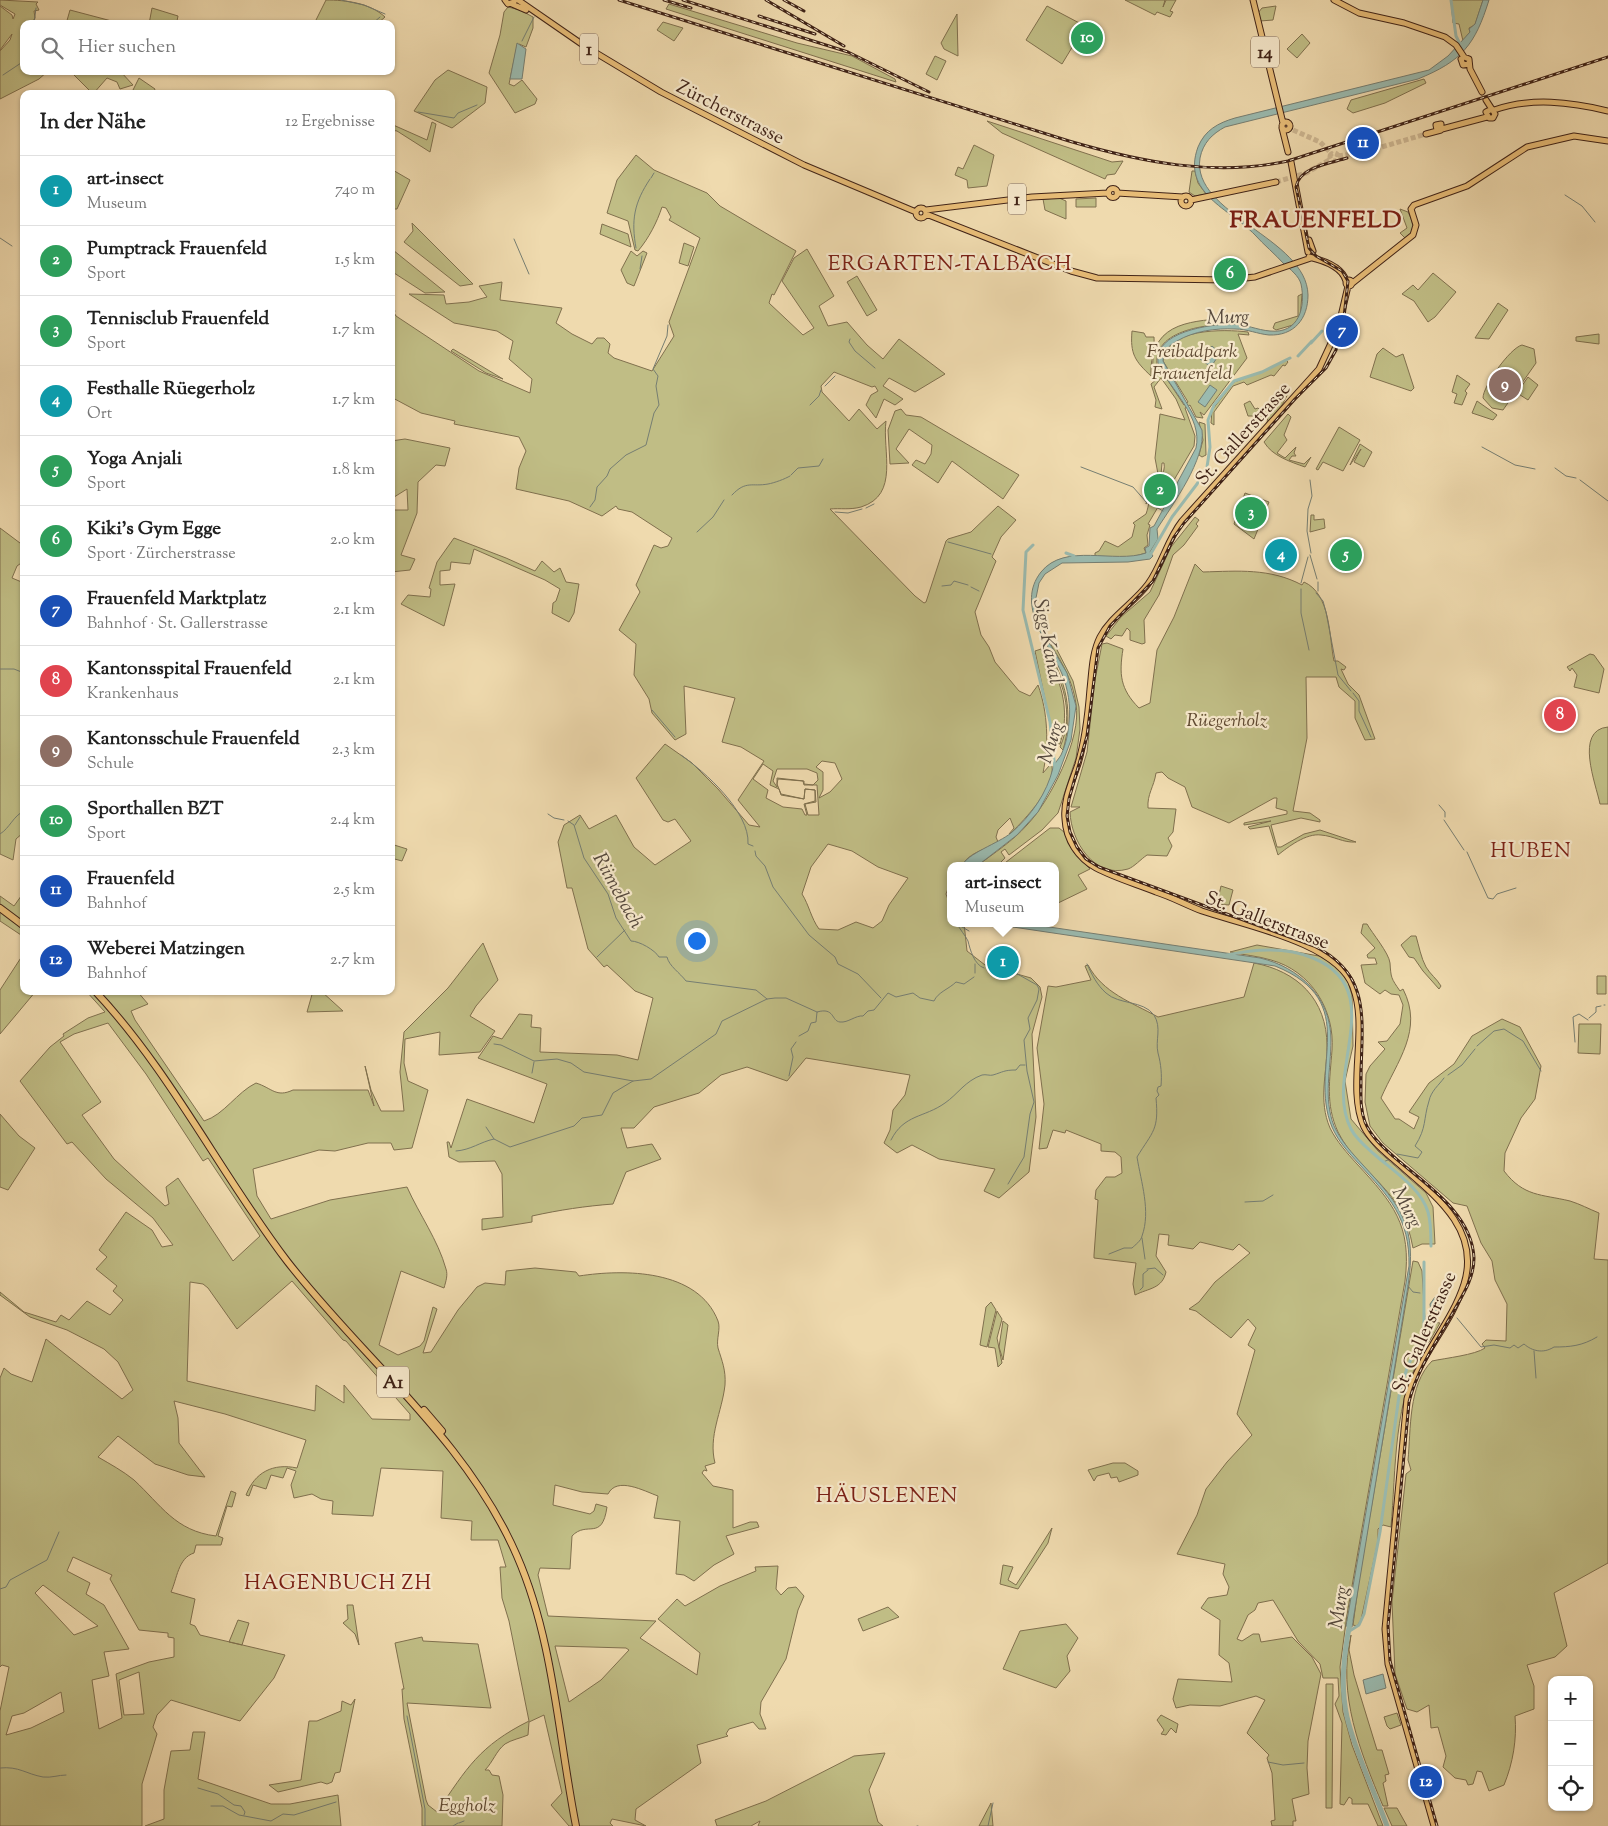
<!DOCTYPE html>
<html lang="de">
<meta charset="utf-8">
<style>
body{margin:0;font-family:"Sorts Mill Goudy",serif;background:#f6f6f6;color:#222}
.controls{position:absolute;right:15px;bottom:15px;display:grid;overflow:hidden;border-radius:10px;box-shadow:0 1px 4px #0004}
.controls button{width:45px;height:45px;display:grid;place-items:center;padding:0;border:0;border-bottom:1px solid #e0e0e0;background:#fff;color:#222;font:25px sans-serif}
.you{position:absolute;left:696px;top:940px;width:18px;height:18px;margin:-12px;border:4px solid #fff;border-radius:50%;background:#1a73e8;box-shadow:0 0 0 8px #1a73e833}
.badge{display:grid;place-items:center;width:32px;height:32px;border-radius:50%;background:#b45309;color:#fff;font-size:16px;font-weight:700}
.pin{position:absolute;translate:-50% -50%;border:2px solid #fff;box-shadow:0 1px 5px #0006}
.popup{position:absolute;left:947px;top:862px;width:112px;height:65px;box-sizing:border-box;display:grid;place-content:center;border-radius:10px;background:#fff;filter:drop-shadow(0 1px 4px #0005);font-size:16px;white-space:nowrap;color:#767676}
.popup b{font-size:19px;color:#222}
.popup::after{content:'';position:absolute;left:50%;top:100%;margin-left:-10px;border:10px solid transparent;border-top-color:#fff}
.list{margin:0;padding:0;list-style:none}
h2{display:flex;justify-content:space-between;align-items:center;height:65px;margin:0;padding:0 20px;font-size:21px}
h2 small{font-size:16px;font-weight:400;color:#767676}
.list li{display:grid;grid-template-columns:32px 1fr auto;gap:15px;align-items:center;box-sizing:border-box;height:70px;padding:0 20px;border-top:1px solid #e0e0e0}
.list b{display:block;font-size:19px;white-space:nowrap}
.list p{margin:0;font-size:16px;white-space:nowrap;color:#767676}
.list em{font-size:16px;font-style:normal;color:#767676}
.icon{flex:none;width:28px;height:28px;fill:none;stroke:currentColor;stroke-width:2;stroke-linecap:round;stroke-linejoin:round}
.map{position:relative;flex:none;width:1608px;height:1826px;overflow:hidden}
.search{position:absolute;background:#fff;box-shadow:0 1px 4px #0004;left:20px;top:20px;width:375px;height:55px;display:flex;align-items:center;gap:12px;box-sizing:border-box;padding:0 18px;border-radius:10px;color:#767676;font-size:19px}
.panel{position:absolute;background:#fff;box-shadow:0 1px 4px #0004;left:20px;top:90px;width:375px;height:905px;border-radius:10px}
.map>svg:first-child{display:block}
.green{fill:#c0bd85;stroke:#80704e;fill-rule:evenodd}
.water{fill:#9abaaf;stroke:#767e72}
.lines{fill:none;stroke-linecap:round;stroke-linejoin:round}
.stream{stroke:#767e72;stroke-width:1}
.canal{stroke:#9abaaf;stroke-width:3}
.river{stroke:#9abaaf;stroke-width:5}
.major-tunnel{stroke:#ccb590;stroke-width:5;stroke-dasharray:5 2.5;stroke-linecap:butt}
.major-casing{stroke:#402317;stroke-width:7}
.highway-casing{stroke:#402317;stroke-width:8}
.major{stroke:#e8bd77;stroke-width:5}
.highway{stroke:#e8bd77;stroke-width:6}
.rail-casing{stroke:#402317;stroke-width:3}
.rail{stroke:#f5e7ca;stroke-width:1;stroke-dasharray:4;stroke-linecap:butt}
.labels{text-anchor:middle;stroke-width:4.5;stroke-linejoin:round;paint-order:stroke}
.shield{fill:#f5e7ca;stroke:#765e4d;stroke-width:1}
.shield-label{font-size:18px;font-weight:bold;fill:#402317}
.street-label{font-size:19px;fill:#402317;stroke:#f5e7ca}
.park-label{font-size:19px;font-style:italic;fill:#604a32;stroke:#f5e7ca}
.water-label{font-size:20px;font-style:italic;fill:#56493d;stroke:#f5e7ca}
.quarter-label{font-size:21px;letter-spacing:1px;fill:#7a1f14;stroke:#f5e7ca}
.district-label{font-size:24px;font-weight:bold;letter-spacing:1px;fill:#7a1f14;stroke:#f5e7ca}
</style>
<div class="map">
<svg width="1608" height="1826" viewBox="0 0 1608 1826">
<rect width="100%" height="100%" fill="#efdaae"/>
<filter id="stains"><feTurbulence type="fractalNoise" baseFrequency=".004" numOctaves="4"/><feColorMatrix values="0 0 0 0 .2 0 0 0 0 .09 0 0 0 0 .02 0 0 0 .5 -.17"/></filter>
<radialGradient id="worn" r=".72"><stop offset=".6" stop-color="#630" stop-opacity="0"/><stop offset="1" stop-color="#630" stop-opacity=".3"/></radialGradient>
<path class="green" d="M 0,0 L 38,2 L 36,4 L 39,10 L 34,11 L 35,18 L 31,24 L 24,24 L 24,71 L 48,71 L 39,79 L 0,99 L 0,51 L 10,40 L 12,34 L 0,50 L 0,6 L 12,15 L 13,19 L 15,14 L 0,5 Z
M 326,0 C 346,0 370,3 385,17 L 377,24 L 314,24 Z
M 1125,0 L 1165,0 L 1163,7 L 1166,0 L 1176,0 L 1170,11 L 1173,12 L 1170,17 L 1157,12 L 1155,15 Z
M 1451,0 L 1483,0 L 1475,25 L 1469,28 L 1470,32 L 1463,41 L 1459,24 L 1453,23 Z
M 669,4 L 797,43 L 852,56 L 895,79 L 896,82 L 666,9 Z
M 1047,6 L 1085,26 L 1062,64 L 1026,40 Z
M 1276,6 L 1273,20 L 1260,21 L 1258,13 L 1262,8 Z
M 508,7 L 520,10 L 533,17 L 533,28 L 526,47 L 519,44 L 517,46 L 509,84 L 514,86 L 522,80 L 537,99 L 535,104 L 515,113 L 489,73 L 500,35 L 504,12 Z
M 152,8 L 178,16 L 177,21 L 187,24 L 149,24 Z
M 70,10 L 123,24 L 66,24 Z
M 957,14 L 958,56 L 944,49 L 941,43 Z
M 663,22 L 683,28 L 674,41 L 657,30 Z
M 1302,34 L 1310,43 L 1297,58 L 1287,49 Z
M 935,56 L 946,61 L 937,80 L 926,74 Z
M 448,70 L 487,87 L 485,103 L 452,128 L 414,111 L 435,80 Z
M 70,71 L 120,71 L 133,85 L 120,89 L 117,82 L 107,78 L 93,94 Z
M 139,78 L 155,89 L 153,94 L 131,94 Z
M 1424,79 L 1426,83 L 1385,103 L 1353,113 L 1347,109 L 1351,100 Z
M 987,121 L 1100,158 L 1112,162 L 1123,161 L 1115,174 L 1107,175 L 1105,179 L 1002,133 Z
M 432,122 L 436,124 L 430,152 L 397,131 L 391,130 L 391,124 L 427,140 Z
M 974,145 L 994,155 L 987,186 L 968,188 L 967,180 L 955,175 L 958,167 L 963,169 Z
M 636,155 L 654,170 L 707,193 L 720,206 L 796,251 L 774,295 L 772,294 L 769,303 L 803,335 L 814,328 L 782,281 L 794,258 L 807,249 L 834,296 L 819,306 L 828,326 L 847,322 L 867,345 L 883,359 L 899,339 L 945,374 L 915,392 L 889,378 L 883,386 L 903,399 L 895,405 L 884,399 L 876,418 L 866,405 L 871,395 L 878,391 L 875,386 L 872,387 L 834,372 L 821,386 L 822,392 L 849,421 L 859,409 L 877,429 L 886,421 C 882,451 900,495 861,507 C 850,510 840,508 830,509 L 915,596 L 924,603 L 926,602 L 946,541 L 948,539 L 971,532 L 998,506 L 1016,520 L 1001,537 L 992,557 L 996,561 L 975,612 L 981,635 L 989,647 L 995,662 L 1019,691 L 1030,696 L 1038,685 C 1048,713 1049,744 1043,773 L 1049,766 L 1052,766 C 1055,788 1026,818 1011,833 L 1009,834 L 1014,828 L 1010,818 L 998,830 L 996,837 L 998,842 C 987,849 967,853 962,866 L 950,866 L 950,883 L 946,894 L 950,905 L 950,923 L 964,923 L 967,951 L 985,965 L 1031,978 L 1040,987 L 1042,997 L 1032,1034 L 1036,1117 L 1029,1172 L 999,1198 L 984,1191 L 995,1169 L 939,1159 L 912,1145 L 897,1153 L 884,1143 L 890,1130 L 893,1110 L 905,1095 L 910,1075 L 806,1058 L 787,1081 L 747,1067 L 721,1075 L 699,1093 L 654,1107 L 634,1128 L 621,1128 L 627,1148 L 652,1144 L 661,1159 L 626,1172 L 613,1204 C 586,1206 559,1210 532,1216 L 532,1222 L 482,1230 L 482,1219 L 503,1217 L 502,1174 L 495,1161 L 459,1162 L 449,1157 L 447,1142 L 449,1142 L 451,1148 L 467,1099 L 534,1123 L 547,1084 L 478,1058 L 493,1036 L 502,1039 L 519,1014 L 532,1015 L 531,1027 L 541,1028 L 540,1052 L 617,1055 L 638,1060 L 653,998 L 635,991 L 607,965 L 604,967 L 588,949 L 572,888 L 567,888 L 558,842 L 564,825 L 580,815 L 589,829 L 616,815 L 634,847 L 655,865 L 691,841 L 675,819 L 668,822 L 663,820 L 636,778 L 665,744 L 692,763 L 718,789 L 749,825 L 760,827 L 738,800 L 764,761 L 741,747 L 722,742 L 735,698 L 684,686 L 686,734 L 675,740 L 652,713 L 649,699 L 634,675 L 636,644 L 619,630 L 640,592 L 636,585 L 654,545 L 661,548 L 668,546 L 672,538 L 632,512 L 618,509 L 616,506 L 602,516 L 569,501 L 516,489 L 519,468 L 526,451 L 519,437 L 454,424 L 455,421 L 421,413 L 391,397 L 391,308 L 396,316 L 479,371 L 530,393 L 532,379 L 509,359 L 513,341 L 497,331 L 454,323 L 409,294 L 444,295 L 446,304 L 469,302 L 487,297 L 479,286 L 502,282 L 500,300 L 562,308 L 556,323 L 572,334 L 592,344 L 597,338 L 604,338 L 610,344 L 608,353 L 614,358 L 652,371 L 674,336 L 669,322 L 700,238 L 669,220 L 671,217 L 666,208 L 662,207 C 657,222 649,238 638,251 L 635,250 L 628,221 L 607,213 L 617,180 ZM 822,761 L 835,763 L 842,779 L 830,792 L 819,798 L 823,790 L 823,772 L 816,767 ZM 763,764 L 773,771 L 770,785 L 779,789 L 781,795 L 804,799 L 805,789 L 815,790 L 815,801 L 804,804 L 807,815 L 805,815 L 802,809 L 783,807 L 766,798 L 768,790 L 753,779 ZM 777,769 L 807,769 L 817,773 L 818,780 L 813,785 L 804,784 L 804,781 L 777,778 L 777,787 L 773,781 ZM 778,779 L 803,781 L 804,785 L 817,785 L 819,815 L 808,815 L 805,804 L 816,802 L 815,790 L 805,789 L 804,799 L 781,794 L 777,784 ZM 828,844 L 852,851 L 878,867 L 908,878 L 889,905 L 882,921 L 873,928 L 856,922 L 838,930 L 819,929 C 811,918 809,905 802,894 L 811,867 Z
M 391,169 L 410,180 L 397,209 L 391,209 Z
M 1192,171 L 1195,171 L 1198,183 L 1206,194 L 1195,196 L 1189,192 Z
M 1059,198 L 1066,201 L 1066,219 L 1045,210 L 1043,199 Z
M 1096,198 L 1096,207 L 1076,207 L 1076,199 Z
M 1400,209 L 1408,212 C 1414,224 1415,230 1406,239 L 1400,233 L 1407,228 Z
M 412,223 L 473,284 L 460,286 L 404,242 L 413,231 Z
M 602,224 L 628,234 L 631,247 L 600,234 Z
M 684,243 L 694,247 L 688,266 L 679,263 Z
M 393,250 L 445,292 L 425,293 L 391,271 Z
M 631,251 L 637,256 L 643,251 L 647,253 L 634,286 L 627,283 L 621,270 Z
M 1433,273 L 1456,292 L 1435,317 L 1428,322 L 1414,301 L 1402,294 L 1413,285 L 1418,290 Z
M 857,276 L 877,310 L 867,316 L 847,282 Z
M 1302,294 L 1300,319 L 1293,325 L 1276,330 L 1273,328 L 1275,323 L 1298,316 L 1298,296 Z
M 1498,303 L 1508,310 L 1489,339 L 1475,338 Z
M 1241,317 L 1245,325 C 1219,322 1153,327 1157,364 L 1184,405 L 1188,402 L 1163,361 C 1165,328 1224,329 1248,332 L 1249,335 L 1238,334 L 1247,358 L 1204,415 L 1200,412 L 1203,418 L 1196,417 L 1190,405 L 1185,408 L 1195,436 L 1194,446 L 1148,524 L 1150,525 L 1147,535 L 1148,545 L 1144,548 L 1146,553 L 1128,558 L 1095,557 L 1095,553 L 1099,551 L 1105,541 L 1118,547 L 1132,537 L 1135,525 L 1133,523 L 1146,514 C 1149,506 1150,493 1153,487 C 1158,478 1166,474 1164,463 L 1162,463 L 1161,475 L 1150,488 L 1149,499 L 1146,504 C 1150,491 1145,485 1158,474 L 1155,458 L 1160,414 L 1185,420 L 1176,399 L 1161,378 L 1154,387 L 1162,409 L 1155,407 L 1156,400 L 1151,384 L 1157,379 C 1152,371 1152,363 1154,353 C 1163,316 1213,321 1241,317 Z
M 1132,331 L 1144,333 L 1146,337 L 1154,337 C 1155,348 1150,362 1151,376 C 1135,361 1130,354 1132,331 Z
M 1599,334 L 1599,344 L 1576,341 L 1576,337 Z
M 1522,345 L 1534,349 L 1536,363 L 1503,410 L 1492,408 L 1483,398 C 1483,386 1510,348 1522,345 Z
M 1383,348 L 1396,357 L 1403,354 L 1414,388 L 1411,391 L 1370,377 L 1377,354 Z
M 453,349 L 503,379 L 486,373 L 451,351 Z
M 1286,360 L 1288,362 L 1285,366 L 1283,365 L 1274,376 L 1271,375 L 1247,385 L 1244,382 L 1233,386 L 1214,412 L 1214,425 L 1211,423 L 1212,410 L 1234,382 L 1262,372 Z
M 1457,375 L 1470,384 L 1465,391 L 1467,393 L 1462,405 L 1454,403 L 1457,394 L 1452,392 Z
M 1528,377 L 1538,385 L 1528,400 L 1517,393 Z
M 1282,385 L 1289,392 L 1282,405 L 1267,423 L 1268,416 L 1248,416 L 1244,404 L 1250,401 L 1255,409 L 1258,408 L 1262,412 L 1279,405 L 1278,401 L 1282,400 Z
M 1477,401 L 1497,415 L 1493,420 L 1472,413 Z
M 901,409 L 906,415 L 921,417 L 1019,475 L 1003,499 L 952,461 L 938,483 L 912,465 L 916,460 L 925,464 L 931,454 L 932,445 L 909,429 L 896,449 L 909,463 L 890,464 L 888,430 L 895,411 Z
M 1288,414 L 1291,417 L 1284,435 L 1287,440 L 1277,453 L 1285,458 L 1296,447 L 1294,453 L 1296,456 L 1292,456 L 1289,460 L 1304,464 L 1311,457 L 1305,467 C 1291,462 1272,456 1264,442 Z
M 1199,422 L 1205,424 L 1206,455 L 1202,457 L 1199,455 L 1203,440 Z
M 1339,427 L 1360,440 L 1343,471 L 1323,462 L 1318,470 L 1316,469 Z
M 405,439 L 450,448 L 445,466 L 436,465 L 418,482 L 417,513 L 401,555 L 415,559 L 410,570 L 391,572 L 391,510 L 408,510 L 407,489 L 391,499 L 391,441 Z
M 1360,444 L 1372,452 L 1364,467 L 1354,462 L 1361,449 L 1350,465 Z
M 1245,493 L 1269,502 L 1254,539 L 1234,524 Z
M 1311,515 L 1314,515 L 1314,520 L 1324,519 L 1325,528 L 1310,532 Z
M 1195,517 L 1199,520 L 1196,524 L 1198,526 L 1184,545 L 1173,555 L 1159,595 L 1144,620 L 1145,643 L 1142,644 L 1130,640 L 1130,631 L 1127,628 L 1122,636 L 1115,635 L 1111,639 L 1106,636 L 1121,617 L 1150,592 L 1171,547 Z
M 0,528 L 24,546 L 24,561 L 17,566 L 12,578 L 24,583 L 24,832 L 16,839 L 13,860 L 0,854 Z
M 454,538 L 506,558 L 535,571 L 542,561 L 554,572 L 560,568 L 566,582 L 579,584 L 574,613 L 569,622 L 552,613 L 553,603 L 556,601 L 560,589 L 545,580 L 474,549 L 470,564 L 451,562 L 450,570 L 440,571 L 440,585 L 455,584 L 444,626 L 401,604 L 408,595 L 430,597 L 431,589 L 429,588 L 437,562 Z
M 1195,564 L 1203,572 C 1238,571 1270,568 1302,585 L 1304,582 C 1331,594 1329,637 1334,661 L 1338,661 L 1346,667 L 1344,670 L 1341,669 L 1348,684 L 1359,695 L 1375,739 L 1365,740 L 1355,718 L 1355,701 L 1339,687 L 1336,677 L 1306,677 L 1307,738 L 1293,811 L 1310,813 L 1320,820 L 1320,822 L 1301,818 L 1271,825 L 1277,847 L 1281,847 L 1304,834 L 1320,830 L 1356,842 C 1343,843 1334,836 1321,835 C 1306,833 1288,847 1278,855 L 1269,826 L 1250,829 L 1248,827 L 1271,821 L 1244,825 L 1244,823 L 1287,814 L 1287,811 L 1276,808 L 1277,798 L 1274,798 L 1229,823 L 1192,807 L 1185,787 L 1168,778 L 1162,772 L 1156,773 C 1154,787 1147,794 1148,808 L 1176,809 L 1173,832 L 1168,838 L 1172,846 L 1167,856 L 1147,855 C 1141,859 1134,867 1128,869 C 1094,879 1071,841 1070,812 L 1080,807 L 1071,807 L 1087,752 L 1095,680 L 1102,644 L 1107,643 L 1123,649 C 1119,674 1120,689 1139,708 L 1150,703 L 1157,650 L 1174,617 Z
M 1054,644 L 1073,681 L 1079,707 L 1080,729 L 1076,758 L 1058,813 L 1042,830 L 1009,855 L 1005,849 L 1001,852 L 1005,858 L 997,866 L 977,866 C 994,853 1013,841 1027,825 C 1050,801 1082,738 1076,704 C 1073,682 1063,664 1051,645 Z
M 1046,647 C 1066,680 1074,713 1063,750 L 1060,747 C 1075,714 1063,678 1043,649 Z
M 1041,649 C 1061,677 1071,709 1060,744 L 1054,743 L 1035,651 Z
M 1590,654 L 1594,655 L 1604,669 L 1599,693 L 1574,687 L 1577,675 L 1572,668 L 1570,671 L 1567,667 Z
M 1608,727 L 1608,804 L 1600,804 C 1596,784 1574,730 1608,727 Z
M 1050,828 L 1059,828 L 1064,832 L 1074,853 L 1090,869 L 1078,875 L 1087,889 L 1056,904 L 1056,866 L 1001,866 Z
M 391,844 L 407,849 L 402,861 L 391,858 Z
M 1221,886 L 1233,890 L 1229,905 L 1217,904 Z
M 24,892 L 24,937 L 0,921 L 0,896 L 14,906 Z
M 1363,924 L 1367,924 C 1372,933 1389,953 1390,963 C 1391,978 1391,978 1400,991 L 1403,989 C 1424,1030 1397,1061 1381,1098 L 1395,1119 L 1399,1119 L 1414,1129 L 1419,1117 L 1409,1112 L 1429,1083 L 1454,1064 L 1472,1036 L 1502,1019 L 1520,1027 L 1541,1066 L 1535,1099 L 1521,1118 L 1505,1153 L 1504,1171 C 1524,1197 1541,1194 1570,1201 C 1580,1204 1589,1209 1599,1213 L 1594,1259 L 1608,1260 L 1608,1563 L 1554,1593 L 1567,1646 L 1555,1657 L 1527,1665 L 1534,1686 L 1534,1709 L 1515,1716 C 1517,1739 1513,1763 1504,1785 L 1489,1791 L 1482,1772 L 1477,1771 L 1473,1784 L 1468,1785 L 1466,1780 L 1455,1778 L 1443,1767 L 1446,1756 L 1438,1727 L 1431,1728 L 1429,1705 L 1417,1712 L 1407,1709 L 1395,1674 L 1392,1602 L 1406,1474 L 1411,1470 L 1408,1460 C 1411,1430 1408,1385 1432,1361 C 1446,1358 1475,1355 1485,1348 L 1482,1344 L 1486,1340 L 1506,1341 L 1507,1304 L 1495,1280 L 1492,1261 L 1481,1243 L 1467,1206 L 1453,1203 L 1383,1143 L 1370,1126 L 1365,1102 L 1366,1074 L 1370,1066 L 1385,1049 L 1378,1042 L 1387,1041 L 1400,1024 L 1403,1005 L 1399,995 L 1391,994 L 1385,990 L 1380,994 L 1365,983 L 1361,965 L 1377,964 L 1375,958 L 1368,958 L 1367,955 L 1375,948 L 1361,933 Z
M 1411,936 L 1416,936 C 1419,946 1421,958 1426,967 C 1430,974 1437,979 1441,986 L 1439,989 L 1423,971 L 1414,958 L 1409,957 L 1401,945 Z
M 483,943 L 498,980 L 476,1006 L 470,1016 L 495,1031 L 480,1052 L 439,1055 L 440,1032 L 405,1039 L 404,1063 L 408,1081 L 428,1090 L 412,1148 L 394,1150 L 391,1143 L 368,1143 L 335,1151 L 319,1150 L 253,1169 L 257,1196 L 271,1219 L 330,1200 L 407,1187 C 419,1214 438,1240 446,1269 C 448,1275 446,1281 444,1288 L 401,1271 L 379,1345 L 398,1355 L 420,1346 L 424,1341 L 433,1307 L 437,1309 L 423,1353 L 431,1352 L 458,1310 L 477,1287 L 485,1283 L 505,1285 L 506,1271 L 535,1268 L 576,1272 L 579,1276 C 624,1269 698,1269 718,1321 C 721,1329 716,1339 718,1348 C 722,1361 726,1370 725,1385 C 722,1412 708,1436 715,1463 L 705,1466 L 707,1471 L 704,1470 L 702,1473 L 713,1486 L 733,1490 L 733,1528 L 750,1522 L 757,1522 L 759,1527 L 726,1536 L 734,1554 L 714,1565 L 694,1581 L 684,1575 L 676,1574 L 680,1521 L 654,1518 L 658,1496 C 644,1491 617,1476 608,1494 L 582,1492 L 555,1485 L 553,1505 L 590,1514 L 594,1511 L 596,1504 L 607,1507 C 602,1542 587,1520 572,1536 L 570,1569 L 540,1568 L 538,1575 L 548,1616 L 656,1621 L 640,1638 L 697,1675 L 700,1653 L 658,1619 L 677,1599 L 685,1606 L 720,1586 L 756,1571 L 755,1567 L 778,1566 L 776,1589 L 781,1595 L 788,1588 L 796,1587 L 804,1596 L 798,1610 L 786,1659 L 761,1702 L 760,1714 L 766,1729 L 759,1729 L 753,1722 L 729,1729 L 726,1734 L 728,1736 L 697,1745 L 701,1763 L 636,1809 L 635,1820 L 646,1826 L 612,1819 L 610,1823 L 613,1826 L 569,1826 L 551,1805 L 562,1793 L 544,1715 L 529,1722 L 528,1735 C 521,1738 511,1740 505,1744 C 496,1751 493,1762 485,1770 L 489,1770 L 492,1775 L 499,1776 L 503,1795 L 502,1826 L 422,1826 L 422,1808 L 404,1719 L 402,1689 L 404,1689 L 395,1643 L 422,1637 L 423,1641 L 478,1644 L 491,1708 L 407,1703 L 426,1800 L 428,1805 L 437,1812 C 467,1768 479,1746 529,1721 L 509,1621 L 502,1598 L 500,1567 L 506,1567 L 498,1540 L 471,1540 L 472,1521 L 441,1518 L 443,1471 L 381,1468 L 373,1516 L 332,1514 L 333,1501 L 321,1499 L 312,1494 L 294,1498 L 291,1485 L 296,1471 L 287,1468 L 283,1478 L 271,1475 L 266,1489 L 253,1485 L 249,1496 L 246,1495 C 255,1472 273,1463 297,1468 L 306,1440 L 225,1414 L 174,1401 L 178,1418 L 179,1443 L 205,1477 L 188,1475 L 155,1464 L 118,1436 L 98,1457 C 110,1464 123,1471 134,1480 C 161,1505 175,1531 216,1536 L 231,1491 L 236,1493 L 232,1507 L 227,1506 L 218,1536 L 223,1538 L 221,1545 L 196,1545 L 194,1553 C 178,1558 177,1579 171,1592 L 195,1599 L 190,1624 L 195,1626 L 200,1635 L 285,1655 L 274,1678 L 240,1721 L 171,1700 L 157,1715 L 153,1727 L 157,1734 L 142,1784 L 142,1826 L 0,1826 L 0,1711 L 9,1667 L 2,1665 L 0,1667 L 0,1378 L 4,1368 L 11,1374 L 32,1382 L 46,1339 L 122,1399 L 133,1390 L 118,1362 L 104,1349 L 67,1330 L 30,1317 L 0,1295 L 0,1292 L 24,1312 L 56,1322 L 61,1315 L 69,1320 L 87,1301 L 110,1315 L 123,1300 L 113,1291 L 117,1286 L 96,1269 L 107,1257 L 99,1250 L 126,1212 L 152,1230 L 162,1247 L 173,1245 L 153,1218 L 106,1179 L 72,1142 L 67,1144 L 20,1081 L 50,1047 L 64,1036 L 63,1034 L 88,1018 L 105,1012 L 86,991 L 137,991 L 148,1004 L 131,1011 L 135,1020 L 204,1121 C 224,1115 237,1092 256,1083 C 272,1088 276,1098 293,1090 L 368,1090 L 374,1106 L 365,1066 L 371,1090 L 381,1111 L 404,1111 L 400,1072 L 404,1032 L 448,988 ZM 108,1023 L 146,1074 L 203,1161 L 208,1158 L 260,1236 L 233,1261 L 178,1178 L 166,1187 L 169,1204 L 165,1206 L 114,1159 L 82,1115 L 101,1102 L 60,1042 L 74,1034 ZM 292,1281 L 343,1340 L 346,1341 L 410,1414 L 410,1420 L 372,1419 L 344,1385 L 344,1403 L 316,1385 L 315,1411 L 187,1381 L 190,1282 L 203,1284 L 208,1288 L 237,1329 ZM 73,1557 L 112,1575 L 110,1579 L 139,1630 L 168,1633 L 168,1637 L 174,1638 L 174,1657 L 149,1662 L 116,1674 L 122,1718 L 99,1729 L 92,1680 L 109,1676 L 104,1652 L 129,1649 L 104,1605 L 86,1594 L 90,1583 L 67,1571 ZM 43,1585 L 98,1626 L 74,1635 L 35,1593 ZM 555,1646 L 626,1648 L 629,1650 L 601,1680 L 569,1702 ZM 139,1672 L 144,1714 L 124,1715 L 119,1680 ZM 61,1692 L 64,1712 L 31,1728 L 6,1735 L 12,1716 L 24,1713 Z
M 1257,945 L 1319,956 L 1333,963 L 1347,979 L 1352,995 L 1353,1046 L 1345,1081 L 1351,1119 L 1378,1151 L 1426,1193 L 1433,1207 L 1435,1244 L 1422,1244 L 1413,1248 C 1402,1185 1362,1179 1338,1132 C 1325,1104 1330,1079 1332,1050 C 1335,1010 1311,971 1271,960 C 1258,956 1244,955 1230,952 Z
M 24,953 L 24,991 L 36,991 L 0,1034 L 0,990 Z
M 1254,963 C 1297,971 1327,999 1327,1046 C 1327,1074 1318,1100 1330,1128 C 1337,1142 1347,1153 1357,1164 C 1393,1203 1412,1225 1405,1281 L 1347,1615 L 1340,1667 L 1343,1712 L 1352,1745 L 1383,1826 L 1378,1826 L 1368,1804 L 1352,1804 L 1352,1799 L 1349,1797 L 1344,1805 L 1340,1804 L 1342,1723 L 1335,1704 L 1339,1696 L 1338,1678 L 1323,1678 L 1320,1664 L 1298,1641 L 1273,1600 L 1258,1603 L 1255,1610 L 1248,1615 L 1237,1639 L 1242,1641 L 1253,1634 L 1259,1634 L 1261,1642 L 1292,1637 L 1312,1657 L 1321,1674 L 1308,1741 L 1307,1768 L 1309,1794 L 1292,1799 L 1296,1821 L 1293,1821 L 1293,1826 L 1272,1826 L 1271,1821 L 1275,1820 L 1272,1773 L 1267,1758 L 1269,1755 L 1247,1733 L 1265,1700 L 1256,1696 L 1220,1706 L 1190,1705 L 1176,1708 L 1173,1699 L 1178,1679 L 1232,1682 L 1229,1663 L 1219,1655 L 1220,1620 L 1201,1608 L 1208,1598 L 1227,1595 L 1229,1587 L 1223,1574 L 1225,1564 L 1177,1554 L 1197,1515 L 1206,1489 L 1227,1462 L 1252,1435 L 1237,1414 L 1255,1350 L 1248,1345 L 1256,1328 L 1248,1319 L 1231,1338 L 1196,1311 L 1189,1309 L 1199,1302 L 1215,1282 L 1250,1253 L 1239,1244 L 1233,1250 L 1200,1242 L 1193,1249 L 1168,1245 L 1169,1235 L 1159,1234 L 1156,1256 L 1166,1272 C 1162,1289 1149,1288 1135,1295 L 1133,1284 L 1136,1263 L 1094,1258 L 1094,1255 L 1098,1200 L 1095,1199 L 1096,1190 L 1106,1177 L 1115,1177 L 1122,1173 L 1121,1157 L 1115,1152 L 1101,1151 L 1101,1144 L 1066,1130 L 1065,1133 L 1053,1130 L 1047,1148 L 1039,1149 L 1044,1104 L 1037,1048 L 1048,986 L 1056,987 L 1091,980 L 1085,966 L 1088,965 C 1103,993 1131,1002 1158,1017 L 1244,997 Z
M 1597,976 L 1606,976 L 1606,994 L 1597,994 Z
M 313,991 L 321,991 L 343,1011 L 307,1012 Z
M 1579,1024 L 1601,1024 L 1600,1054 L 1578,1053 Z
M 0,1114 L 19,1136 L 35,1148 L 8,1190 L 0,1187 Z
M 1413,1261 L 1418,1262 L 1422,1271 L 1425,1321 L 1440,1323 L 1429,1342 L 1422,1348 L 1425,1350 C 1393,1396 1396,1472 1391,1527 L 1383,1525 L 1378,1529 L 1378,1541 L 1361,1620 L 1357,1626 L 1353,1625 L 1359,1580 Z
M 991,1302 L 996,1310 L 987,1347 L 980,1345 L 986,1307 Z
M 997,1311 L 1002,1319 L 997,1338 L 1002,1363 L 998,1367 L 995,1348 L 988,1347 Z
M 1003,1321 L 1008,1325 L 1003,1360 L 999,1347 Z
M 1113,1463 L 1125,1463 L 1138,1471 L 1138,1475 L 1119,1482 L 1117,1477 L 1111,1478 L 1109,1473 L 1097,1476 L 1094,1481 L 1088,1470 Z
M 1052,1528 L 1048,1543 L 1018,1589 L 1000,1584 L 1003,1565 L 1013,1567 L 1008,1580 L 1016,1585 Z
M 347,1605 L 353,1605 L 359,1645 L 355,1634 L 343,1623 L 348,1619 Z
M 888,1607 L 899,1617 L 863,1631 L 858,1619 Z
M 238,1620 L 249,1623 L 242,1645 L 229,1642 Z
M 1066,1624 L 1078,1638 L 1067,1656 L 1070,1671 L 1056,1688 L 1003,1669 L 1020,1631 Z
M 1351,1635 L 1349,1650 L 1354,1675 L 1377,1750 L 1382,1750 L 1389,1774 L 1385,1775 L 1386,1781 L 1383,1783 L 1388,1806 L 1383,1806 C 1360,1751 1337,1695 1351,1635 Z
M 1326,1684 L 1333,1684 L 1332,1808 L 1326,1808 Z
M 355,1699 L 340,1772 L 335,1773 L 332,1782 L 327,1784 L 321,1782 L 278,1792 L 269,1785 L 301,1780 L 309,1721 L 317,1721 L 341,1711 L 342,1701 L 351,1705 Z
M 1397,1713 L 1401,1725 L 1390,1729 L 1387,1726 L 1384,1717 Z
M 1161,1715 L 1178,1724 L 1176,1733 L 1171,1728 L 1166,1735 L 1161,1734 L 1164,1730 L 1157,1720 Z
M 193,1732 L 205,1732 L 198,1779 L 271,1804 L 290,1804 L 338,1795 L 341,1826 L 145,1826 L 164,1819 L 164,1790 L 171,1751 L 190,1750 Z
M 885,1753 L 869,1790 L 878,1822 L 883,1826 L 758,1826 L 760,1821 L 751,1826 L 717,1826 L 715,1820 L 766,1801 L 854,1756 Z
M 991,1803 L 993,1826 L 979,1826 Z
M 1384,1808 L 1397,1808 L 1407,1826 L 1392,1826 Z"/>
<path class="water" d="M 1483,0 L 1489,0 C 1475,45 1462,61 1418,79 L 1225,127 C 1212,134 1203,143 1200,158 C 1191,214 1307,238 1308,295 C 1308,319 1294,336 1269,335 C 1258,334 1247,329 1235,329 C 1216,328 1194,331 1177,341 C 1168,346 1163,351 1163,361 L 1202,430 C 1206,459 1173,504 1157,529 L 1158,539 L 1150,552 L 1153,556 L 1150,559 L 1128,562 L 1062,563 L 1045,574 L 1039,583 L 1035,603 L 1041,629 L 1067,673 L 1076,706 L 1071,740 L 1058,775 L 1038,812 L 1017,835 L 977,866 L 962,866 C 966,854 999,843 1011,833 C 1031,816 1047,793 1053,768 C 1054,763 1059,759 1061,755 C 1066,744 1068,734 1069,722 C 1071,706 1068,689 1062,674 C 1049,644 1015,605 1041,572 C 1065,542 1114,564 1146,553 L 1145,548 L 1149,546 L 1150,528 L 1154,526 L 1196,448 C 1203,417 1170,390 1158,363 C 1153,332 1210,324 1233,324 C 1245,324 1257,330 1270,331 C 1299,334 1306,307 1301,284 C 1299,276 1290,269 1284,264 C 1275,254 1264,245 1255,235 C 1230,209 1181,193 1198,147 C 1205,130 1218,123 1235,118 L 1429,70 L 1448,56 L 1470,32 L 1469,29 L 1475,24 Z
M 517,43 L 526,49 L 522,79 L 510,79 Z
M 1212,346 L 1220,353 L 1211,367 L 1200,359 Z
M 1210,385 L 1217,390 L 1205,407 L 1198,402 Z
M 986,923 L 1022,923 L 1260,958 C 1299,967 1331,997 1331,1040 C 1331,1070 1323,1097 1334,1126 C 1341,1141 1352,1153 1363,1165 C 1402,1207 1417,1227 1408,1286 L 1352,1627 L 1346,1626 L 1409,1266 C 1410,1218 1389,1197 1359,1164 C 1348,1152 1338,1141 1332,1127 C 1307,1066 1364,1002 1275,966 Z
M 1435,1297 L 1443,1300 L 1437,1313 L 1440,1315 L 1432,1321 L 1430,1304 Z
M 1383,1674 L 1386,1688 L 1366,1694 L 1363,1680 Z"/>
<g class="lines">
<path class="stream" d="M 341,0 L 364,5 L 385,14
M 34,24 L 36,8
M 372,24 L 380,17
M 522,41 L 534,17
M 3,75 L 21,63 L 24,55
M 418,112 L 454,118 L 458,113 L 477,105
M 651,178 L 654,173
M 1565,195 L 1582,206 L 1595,222
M 0,238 L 12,246
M 514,239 L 529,274
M 636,248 C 631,220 634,203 650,179
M 640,269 L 642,256
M 391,304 L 395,311
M 391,321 L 394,314
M 850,339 L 849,342 L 855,351 L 875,368
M 825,386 L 835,376
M 810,405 L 819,396 L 821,390
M 391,420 L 394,421
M 1482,447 L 1515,465 L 1535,469
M 1081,467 L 1133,487 L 1147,503
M 1555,468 L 1566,476 L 1576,478
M 791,475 L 798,468 L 819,466 L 823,459
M 1310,480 L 1312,496 L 1308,509 L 1307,531 L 1311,553
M 1580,480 L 1608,501
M 732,495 C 746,480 752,487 768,484 C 774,483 785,479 790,476
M 1151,504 L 1163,511
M 590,507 L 595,500 L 597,487 L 607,476 L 610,469 L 626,455 L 646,445 L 654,413 L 659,405 L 656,386 L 658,376 L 653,369 L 667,336 L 668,325
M 866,508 L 874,504
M 835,512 L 848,513 L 862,509
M 697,532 L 713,517 L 724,500
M 948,542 L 991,554
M 1310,555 L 1317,579
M 1301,583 L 1308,557
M 942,586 L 951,585 L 954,581 L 968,585
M 971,587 L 979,591
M 1301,589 L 1301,613 L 1309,650
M 1318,591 L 1318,582
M 1316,593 L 1323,601 L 1326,612 L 1338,675 L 1351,691
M 0,669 L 14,669 L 24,673
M 1353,693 L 1359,701 L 1359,711 L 1371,737
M 652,710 L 675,737
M 681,755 C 705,772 750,812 748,844 L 753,846
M 1439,805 L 1445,812 L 1445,817
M 548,814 L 554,818 L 564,820
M 1444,820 L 1464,850
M 568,821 L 574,825 L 584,858 L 608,894 L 616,918 L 631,941 C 639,941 655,950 659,957 L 667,957 C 669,966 680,973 686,981 L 756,990 L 767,999
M 575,825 L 580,817
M 0,834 C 10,828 13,816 24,811
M 755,851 L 756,856 L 765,866 L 773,887 L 809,935 L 835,957 L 838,964 L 858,974 L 881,998
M 1467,852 L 1488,898 L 1493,899 L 1497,894 L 1516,888
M 950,908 L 950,911
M 957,923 C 959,929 966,936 968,941 C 970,949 974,965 984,968
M 957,924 L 969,931
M 597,957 L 625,930
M 1087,964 C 1092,975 1097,985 1106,993 C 1119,1005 1143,1000 1154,1015 C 1162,1028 1155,1040 1158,1053 C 1161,1064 1162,1075 1161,1086 L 1158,1087 L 1157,1091 L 1159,1095 L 1156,1098 C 1159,1130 1153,1131 1137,1157 C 1141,1182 1151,1211 1142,1236 C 1141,1241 1135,1245 1132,1248 L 1124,1248 L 1109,1254
M 987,968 L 1009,970
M 975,973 L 975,964
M 1604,1005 L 1605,1005
M 1589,1018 L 1596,1012 L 1596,1007 L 1601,1006
M 799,1036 L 808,1031 L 811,1023 L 816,1022 L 817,1012 C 835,1007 831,1021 840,1022 C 848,1023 856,1015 863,1016 L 868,1011 L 874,1010 L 888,993 L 896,997 L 913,993 L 920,998 L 934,1001 C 938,992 949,989 956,982 L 964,984 L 974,977
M 1575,1042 L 1573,1017 L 1579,1014 L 1588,1020
M 494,1044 L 501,1045 L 534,1061 L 557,1059 L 571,1063 L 584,1072 L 633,1081
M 1477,1046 L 1494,1031 L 1504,1029 L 1523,1041 L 1541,1071
M 532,1073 L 534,1062
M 1448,1075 L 1462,1065 L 1475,1049
M 789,1076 L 793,1057 L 791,1049 L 796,1042
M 486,1127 L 494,1139
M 891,1140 C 904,1114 924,1118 945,1103 C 958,1094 965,1081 982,1075 C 986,1074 990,1076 993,1075 C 1003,1072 1004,1070 1016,1070 L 1020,1065 L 1025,1065
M 456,1151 C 471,1150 480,1142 494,1139 L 510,1147 L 574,1126 L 582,1118 L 602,1115 L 613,1093 L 633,1081 L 651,1079 L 716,1034 L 722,1021 L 767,999 L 775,998 L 786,998 L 817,1012
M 1397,1154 L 1418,1158 L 1422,1152 L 1415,1146 C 1427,1127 1423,1120 1429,1101 C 1431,1091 1439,1085 1444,1078
M 1383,1162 L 1388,1160
M 1008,1184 L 1024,1157 L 1030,1114 L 1034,1102 L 1027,1071 L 1024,1040 L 1030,1029 L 1028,1018 L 1037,1000 L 1039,989 L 1037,985 L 1012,971
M 1245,1202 L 1263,1201 L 1273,1195
M 1142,1238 L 1145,1259
M 1147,1269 L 1155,1268 L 1163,1275
M 1408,1286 L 1413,1292 L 1420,1293
M 1140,1290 L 1143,1287 L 1143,1274 L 1148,1270
M 1457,1318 L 1481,1347 L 1494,1345 L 1510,1348 L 1514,1345 L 1518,1348 L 1524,1344 C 1532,1351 1543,1354 1554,1347 C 1570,1347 1582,1346 1597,1337
M 1534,1351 L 1536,1378
M 0,1589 L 6,1587 L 10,1580 L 47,1560 L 59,1532
M 407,1716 L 425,1809 L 425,1826
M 1268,1762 L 1283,1765 L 1304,1763
M 0,1768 C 19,1766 26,1774 43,1777 C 52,1778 58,1775 66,1775
M 198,1788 L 218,1794 L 234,1805 L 241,1806 L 245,1812 L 244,1815
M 211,1806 L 223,1806 L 239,1815 L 271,1821 L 283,1814 L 294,1815 L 336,1802
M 459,1823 L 464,1821
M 453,1826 L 458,1823
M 917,1826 L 918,1826
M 988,1826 L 993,1803"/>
<path class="canal" d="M 1451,0 L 1456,36 L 1461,46
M 1311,343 L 1322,331
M 1298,356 L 1312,341
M 1033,545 L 1026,552 L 1023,610 L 1050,722 L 1055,769
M 1066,553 L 1074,556 L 1074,559
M 1149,557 L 1172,517 L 1197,484 L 1207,467 L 1210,447 L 1208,420 L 1214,405 L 1234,381 L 1262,372 L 1290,358
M 1227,955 C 1254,949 1287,947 1313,958 C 1391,990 1322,1074 1351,1129 C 1356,1139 1366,1147 1374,1154 C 1392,1170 1421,1188 1428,1212 C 1431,1222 1431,1235 1431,1246
M 1348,1632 L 1359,1625 L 1364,1614 L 1380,1532 L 1399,1396 L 1407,1368 L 1424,1331 L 1424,1262"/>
<path class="river" d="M 1350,1622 C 1344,1654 1340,1685 1347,1717 C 1356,1755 1374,1790 1387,1826"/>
<path class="major-tunnel" d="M 1293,130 L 1320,142 L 1332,154
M1330 157a4 4 0 1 1 8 0a4 4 0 1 1-8 0Z
M 1338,156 L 1361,153 L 1426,134
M 1276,182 L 1306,173 L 1331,159"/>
<g class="major-casing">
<path id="major" d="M 505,0 L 508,4 L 514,2
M 518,0 L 586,47 L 661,92 L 804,165 L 916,212
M 1253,0 L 1283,123
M 1334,0 L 1359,13 L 1404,23 L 1445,37 L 1456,45 L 1464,57
M 512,4 L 526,10
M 1469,64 L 1463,65 L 1461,59 L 1464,57 L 1469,59 L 1470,69 L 1482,92
M 1486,100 L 1495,114 L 1493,118 L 1489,118 L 1486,112 L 1492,109
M 1494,110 C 1531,97 1571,102 1608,111
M1282 126a4 4 0 1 1 8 0a4 4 0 1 1-8 0Z
M 1282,128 L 1288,152
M 1442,129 L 1487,117
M 1426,134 L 1441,130 L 1441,124 L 1436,125 L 1437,130
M 1291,162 L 1308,252
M1108.5 193a4.5 4.5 0 1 1 9 0a4.5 4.5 0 1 1-9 0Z
M 1117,193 L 1183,197
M1181 201a5 5 0 1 1 10 0a5 5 0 1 1-10 0Z
M 1191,200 L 1276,182
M916 213a5 5 0 1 1 10 0a5 5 0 1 1-10 0Z
M 926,210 L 1032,197 L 1108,193
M 926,214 L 1071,271 L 1097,278 L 1227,280 L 1255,277 L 1311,258
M 1309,240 L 1313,251
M 1309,257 C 1322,260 1342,266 1346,281
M1346 283a3 3 0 1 1 6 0a3 3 0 1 1-6 0Z
M 1350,285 L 1413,235 L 1416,225 L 1411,209 L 1414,205 L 1467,186 L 1527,147 L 1574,136 L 1608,141
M 1339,326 L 1319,369 L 1182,521 C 1167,540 1162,565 1148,584 C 1134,603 1111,616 1100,637 C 1092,653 1092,672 1090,689 C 1088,715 1085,740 1078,764 C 1072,782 1063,800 1065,819 C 1066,840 1078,858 1096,868 C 1115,878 1136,884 1156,892 C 1172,897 1186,905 1202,911 C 1243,925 1338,943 1353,987 C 1369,1029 1346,1087 1364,1127 C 1370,1139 1381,1149 1392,1158 C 1429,1191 1482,1226 1464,1284 C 1451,1325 1418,1357 1407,1399 L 1385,1629 L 1388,1664 L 1434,1826
M 1338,329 L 1348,286"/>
</g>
<g class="highway-casing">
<path id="highway" d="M 0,908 L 24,926
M 95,991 C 171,1072 220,1173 287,1261 C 363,1359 467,1440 517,1556 C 554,1641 558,1736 576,1826
M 424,1410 L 442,1431"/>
</g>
<use href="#major" class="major"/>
<use href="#highway" class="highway"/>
<g class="rail-casing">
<path id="rail" d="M 619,0 L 1069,141 C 1141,162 1214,177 1288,161 L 1608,57
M 664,0 L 691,8
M 683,0 L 848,52 L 929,92
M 766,0 L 844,46
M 784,0 L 804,11
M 759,16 L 815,34
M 1347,158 C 1331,163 1299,167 1296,187 L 1309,248 L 1316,256 L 1342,271 L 1348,281 L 1344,317 L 1336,350 L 1326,368 L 1295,399 L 1184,523 L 1174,537 L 1153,581 L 1110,626 L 1098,648 L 1087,736 L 1069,799 L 1067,816 L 1070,832 L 1077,847 L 1086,859 L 1099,867 L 1314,946 C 1374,975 1361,1024 1361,1081 C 1361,1095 1360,1109 1365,1122 C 1371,1137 1383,1147 1394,1157 C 1425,1184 1472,1213 1474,1258 C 1474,1279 1462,1296 1452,1314 C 1436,1342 1417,1370 1409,1402 L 1388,1626 L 1390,1661 L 1437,1826"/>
</g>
<use href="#rail" class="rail"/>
</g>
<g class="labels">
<g class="shield">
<rect x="580" y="33.5" width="18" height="31" rx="4"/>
<rect x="1251" y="36.5" width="28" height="31" rx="4"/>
<rect x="1008" y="183.5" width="18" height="31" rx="4"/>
<rect x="377" y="1366.5" width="32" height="31" rx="4"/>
</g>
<g class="shield-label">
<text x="589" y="55">1</text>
<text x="1265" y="58">14</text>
<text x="1017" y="205">1</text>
<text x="393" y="1388">A1</text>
</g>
<g class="street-label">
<text transform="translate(731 111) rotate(27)" y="7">Zürcherstrasse</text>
<text transform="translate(1242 433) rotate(-48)" y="7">St. Gallerstrasse</text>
<text transform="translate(1268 919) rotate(21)" y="7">St. Gallerstrasse</text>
<text transform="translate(1423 1332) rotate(-66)" y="7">St. Gallerstrasse</text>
</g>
<g class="park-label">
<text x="1192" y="357">Freibadpark<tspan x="1192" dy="22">Frauenfeld</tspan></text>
<text x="1227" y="726">Rüegerholz</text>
<text x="467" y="1811">Eggholz</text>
</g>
<g class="water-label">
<text transform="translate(1228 316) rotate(-1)" y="7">Murg</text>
<text transform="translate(1049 641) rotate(79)" y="7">Sigg-Kanal</text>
<text transform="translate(1050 742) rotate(-72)" y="7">Murg</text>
<text transform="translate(619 890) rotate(61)" y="7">Riimebach</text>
<text transform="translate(1408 1207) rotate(63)" y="7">Murg</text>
<text transform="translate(1338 1607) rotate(-81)" y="7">Murg</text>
</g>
<g class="quarter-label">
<text x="950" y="270">ERGARTEN-TALBACH</text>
<text x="1531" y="857">HUBEN</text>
<text x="887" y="1502">HÄUSLENEN</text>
<text x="338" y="1589">HAGENBUCH ZH</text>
</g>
<g class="district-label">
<text x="1316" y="227">FRAUENFELD</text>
</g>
</g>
<rect width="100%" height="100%" filter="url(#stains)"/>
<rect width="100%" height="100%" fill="url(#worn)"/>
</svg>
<div class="controls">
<button>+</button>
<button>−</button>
<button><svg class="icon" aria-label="locate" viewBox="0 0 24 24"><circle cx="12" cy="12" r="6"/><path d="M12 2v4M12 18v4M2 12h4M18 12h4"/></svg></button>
</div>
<div class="you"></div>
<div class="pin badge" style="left:1003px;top:962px;background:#0f9aa8">1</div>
<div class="popup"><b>art-insect</b>Museum</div>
<div class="pin badge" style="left:1160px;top:490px;background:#2e9e5b">2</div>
<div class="pin badge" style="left:1251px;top:513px;background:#2e9e5b">3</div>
<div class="pin badge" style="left:1281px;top:555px;background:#0f9aa8">4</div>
<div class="pin badge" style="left:1346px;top:555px;background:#2e9e5b">5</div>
<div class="pin badge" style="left:1230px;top:274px;background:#2e9e5b">6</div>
<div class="pin badge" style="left:1342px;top:331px;background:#1a4fb4">7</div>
<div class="pin badge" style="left:1560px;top:715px;background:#e0444e">8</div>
<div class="pin badge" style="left:1505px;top:385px;background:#8d6e63">9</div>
<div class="pin badge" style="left:1087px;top:38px;background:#2e9e5b">10</div>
<div class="pin badge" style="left:1363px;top:143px;background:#1a4fb4">11</div>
<div class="pin badge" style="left:1426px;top:1782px;background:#1a4fb4">12</div>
<div class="search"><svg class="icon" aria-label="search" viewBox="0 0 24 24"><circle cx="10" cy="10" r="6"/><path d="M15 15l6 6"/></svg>Hier suchen</div>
<section class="panel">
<h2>In der Nähe<small>12 Ergebnisse</small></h2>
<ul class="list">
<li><span class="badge" style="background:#0f9aa8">1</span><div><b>art-insect</b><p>Museum</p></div><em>740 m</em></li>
<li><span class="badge" style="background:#2e9e5b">2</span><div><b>Pumptrack Frauenfeld</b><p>Sport</p></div><em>1.5 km</em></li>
<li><span class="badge" style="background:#2e9e5b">3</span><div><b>Tennisclub Frauenfeld</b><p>Sport</p></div><em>1.7 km</em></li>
<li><span class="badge" style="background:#0f9aa8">4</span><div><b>Festhalle Rüegerholz</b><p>Ort</p></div><em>1.7 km</em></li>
<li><span class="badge" style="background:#2e9e5b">5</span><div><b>Yoga Anjali</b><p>Sport</p></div><em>1.8 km</em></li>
<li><span class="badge" style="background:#2e9e5b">6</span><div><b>Kiki's Gym Egge</b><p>Sport · Zürcherstrasse</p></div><em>2.0 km</em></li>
<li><span class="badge" style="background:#1a4fb4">7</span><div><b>Frauenfeld Marktplatz</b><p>Bahnhof · St. Gallerstrasse</p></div><em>2.1 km</em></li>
<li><span class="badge" style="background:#e0444e">8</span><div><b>Kantonsspital Frauenfeld</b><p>Krankenhaus</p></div><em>2.1 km</em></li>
<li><span class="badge" style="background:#8d6e63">9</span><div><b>Kantonsschule Frauenfeld</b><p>Schule</p></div><em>2.3 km</em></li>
<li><span class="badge" style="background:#2e9e5b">10</span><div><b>Sporthallen BZT</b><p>Sport</p></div><em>2.4 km</em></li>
<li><span class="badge" style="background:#1a4fb4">11</span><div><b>Frauenfeld</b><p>Bahnhof</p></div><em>2.5 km</em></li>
<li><span class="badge" style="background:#1a4fb4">12</span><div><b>Weberei Matzingen</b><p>Bahnhof</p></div><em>2.7 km</em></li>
</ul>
</section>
</div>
